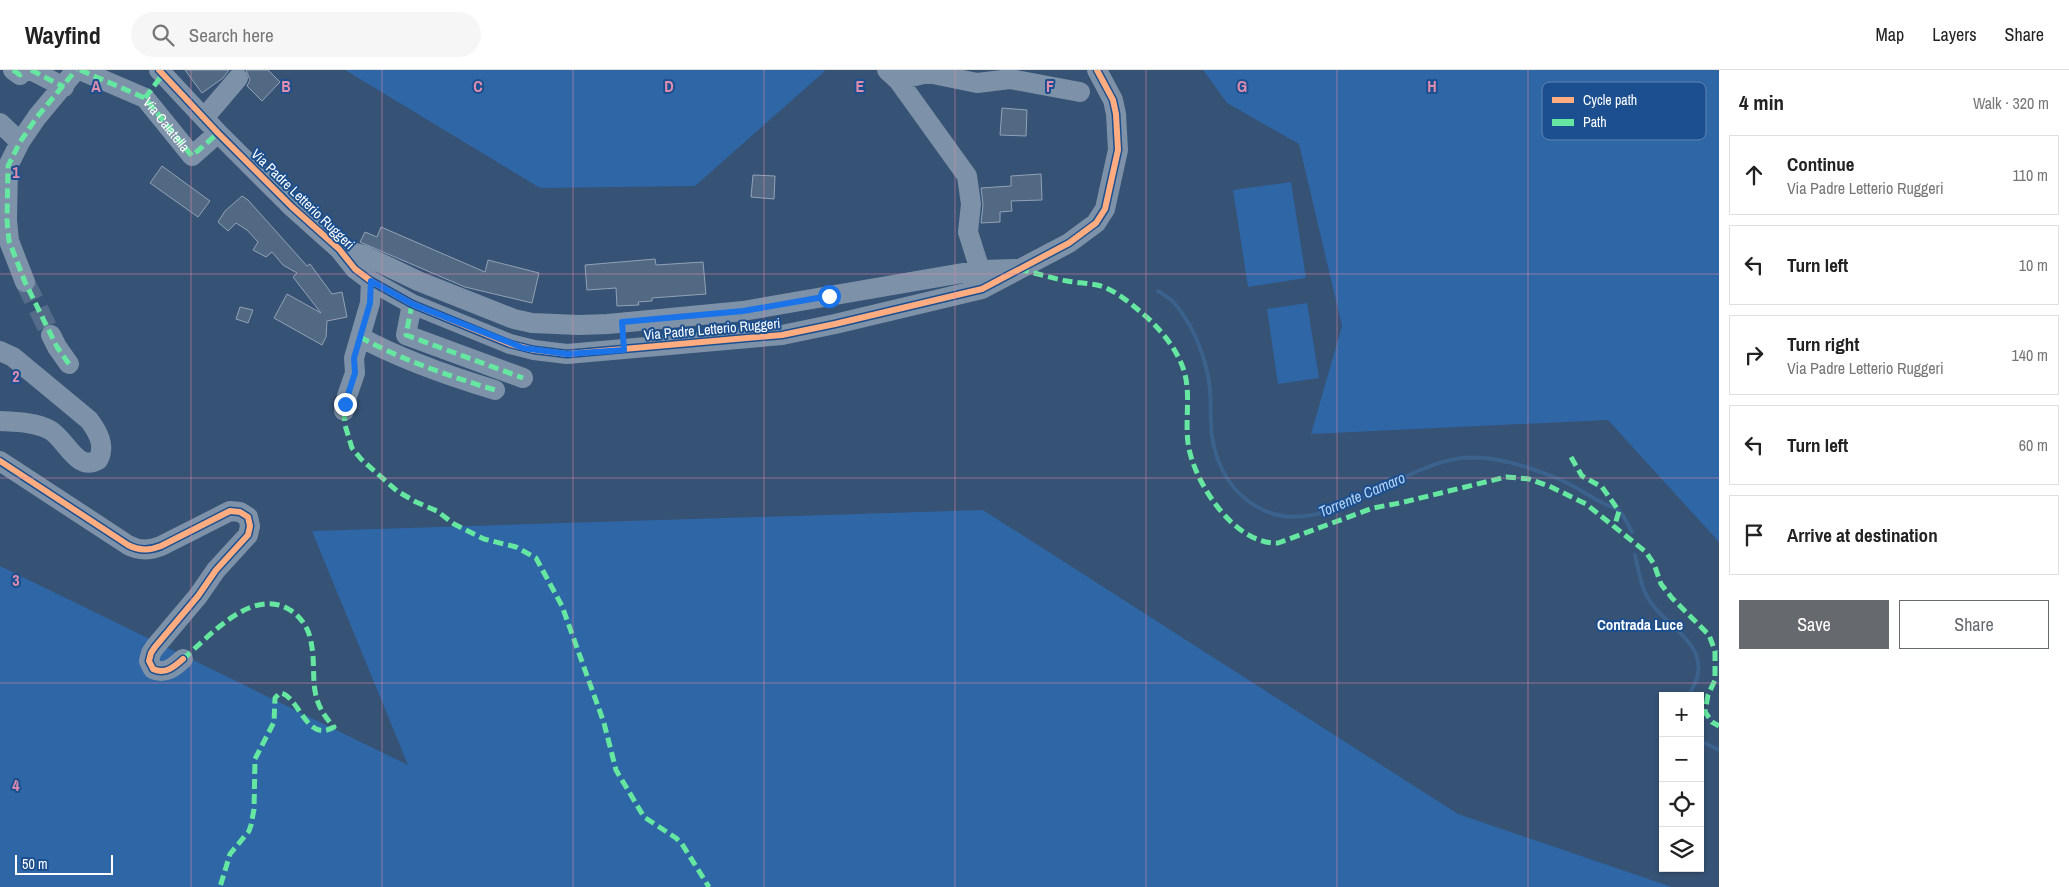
<!DOCTYPE html>
<meta charset="utf-8">
<style>
body{margin:0;font-family:"Archivo Narrow",sans-serif;background:#f6f6f6;color:#222}
.controls{position:absolute;right:15px;bottom:15px;display:grid;overflow:hidden;border-radius:0px;box-shadow:0 1px 4px #0004}
.controls button{width:45px;height:45px;display:grid;place-items:center;padding:0;border:0;border-bottom:1px solid #e0e0e0;background:#fff;color:#222;font:25px sans-serif}
.scale{position:absolute;left:15px;bottom:12px;width:98px;box-sizing:border-box;padding-left:5px;border:2px solid #fff;border-top:0;font-size:14px;line-height:18px;white-space:nowrap;color:#fff;-webkit-text-stroke:4px #1b4f8f;paint-order:stroke}
.stop{position:absolute;width:15px;height:15px;margin:-11px;border:4px solid #1a73e8;border-radius:50%;background:#fff}
.stop.end{background:#1a73e8;border-color:#fff;box-shadow:0 1px 5px #0008}
.list{margin:0;padding:0;list-style:none}
h2{display:flex;justify-content:space-between;align-items:center;height:65px;margin:0;padding:0 20px;font-size:21px}
h2 small{font-size:16px;font-weight:400;color:#767676}
.list li{display:grid;grid-template-columns:32px 1fr auto;gap:15px;align-items:center;box-sizing:border-box;height:80px;margin:0 10px 10px;padding:0 10px;border:1px solid #e0e0e0;border-radius:0px}
.list b{display:block;font-size:19px;white-space:nowrap}
.list p{margin:0;font-size:16px;white-space:nowrap;color:#767676}
.list em{font-size:16px;font-style:normal;color:#767676}
.actions{display:flex;gap:10px;padding:15px 20px}
.actions a{flex:1;padding:11px 0;border:1px solid #666a6f;border-radius:0px;text-align:center;font-size:18px;color:#666a6f}
.actions .main{background:#666a6f;color:#fff}
.icon{flex:none;width:28px;height:28px;fill:none;stroke:currentColor;stroke-width:2;stroke-linecap:round;stroke-linejoin:round}
.map{position:relative;flex:none;width:1719px;height:817px;overflow:hidden}
header{display:flex;align-items:center;gap:30px;box-sizing:border-box;height:70px;padding:0 25px;background:#fff;border-bottom:1px solid #e0e0e0}
header strong{font-size:24px}
nav{display:flex;gap:28px;margin-inline-start:auto;font-size:18px}
.search{width:350px;height:45px;background:#f6f6f6;display:flex;align-items:center;gap:12px;box-sizing:border-box;padding:0 18px;border-radius:28px;color:#767676;font-size:19px}
main{display:flex}
aside{flex:1;background:#fff}
.map>svg:first-child{display:block}
.green{fill:#2f66a5}
.lines{fill:none;stroke-linecap:round;stroke-linejoin:round}
.stream{stroke:#3b618d;stroke-width:4}
.building{fill:#526984;stroke:#92a2b6}
.minor-tunnel{stroke:#546c89;stroke-width:20;stroke-dasharray:20 10;stroke-linecap:butt}
.minor{stroke:#7d92a8;stroke-width:20}
.quiet{stroke:#66e7a1;stroke-width:5;stroke-dasharray:10 5;stroke-linecap:butt}
.cycleway-casing{stroke:#1b4f8f;stroke-width:9}
.cycleway{stroke:#ffac80;stroke-width:6}
.route{stroke:#1a73e8;stroke-width:6}
.grid{fill:none;stroke:#e08cad;stroke-width:1;stroke-opacity:0.55}
.labels{text-anchor:middle;stroke-width:4;stroke-linejoin:round;paint-order:stroke}
.street-label{font-size:14px;fill:#fff;stroke:#1b4f8f}
.water-label{font-size:15px;font-style:italic;fill:#b5d3f5;stroke:#1b4f8f}
.neighbourhood-label{font-size:15px;font-weight:bold;fill:#fff;stroke:#1b4f8f}
.key{fill:#1b4f8f;stroke:#5f84b1;stroke-width:1}
.key-label{font-size:14px;fill:#fff}
.grid-label{font-size:16px;text-anchor:middle;font-weight:bold;fill:#e08cad;stroke:#1b4f8f;stroke-width:4;stroke-linejoin:round;paint-order:stroke}
</style>
<header>
<strong>Wayfind</strong>
<div class="search"><svg class="icon" aria-label="search" viewBox="0 0 24 24"><circle cx="10" cy="10" r="6"/><path d="M15 15l6 6"/></svg>Search here</div>
<nav><a>Map</a><a>Layers</a><a>Share</a></nav>
</header>
<main>
<div class="map">
<svg width="1719" height="817" viewBox="0 0 1719 817">
<rect width="100%" height="100%" fill="#365274"/>
<path class="green" d="M 345,0 L 823,0 L 825,1 L 695,116 L 540,118 Z
M 1203,0 L 1719,0 L 1719,472 L 1608,350 L 1311,364 L 1342,256 L 1299,74 L 1227,33 Z
M 1291,112 L 1306,208 L 1248,217 L 1233,120 Z
M 1307,233 L 1319,308 L 1278,314 L 1267,239 Z
M 983,440 L 1458,744 L 1672,817 L 0,817 L 0,496 L 408,695 L 312,461 Z"/>
<g class="lines">
<path class="stream" d="M 1158,221 C 1164,225 1172,229 1176,235 C 1192,255 1203,281 1208,306 C 1212,322 1210,339 1211,355 C 1213,394 1233,430 1271,443 C 1326,463 1399,399 1455,389 C 1491,383 1529,397 1561,410 C 1575,416 1587,425 1601,432 C 1606,435 1613,437 1618,440 C 1624,444 1628,456 1632,462
M 1635,485 C 1639,501 1641,519 1651,533 C 1667,556 1707,574 1697,608 C 1695,614 1691,620 1689,626
M 1700,671 L 1719,680"/>
</g>
<path class="building" d="M 185,0 L 229,0 L 223,8 L 202,23 Z
M 246,0 L 268,0 L 280,12 L 262,31 L 247,16 L 250,10 Z
M 1002,38 L 1027,40 L 1026,66 L 1000,65 Z
M 162,96 L 210,131 L 198,147 L 150,113 Z
M 1041,104 L 1042,130 L 1011,131 L 1012,141 L 1000,142 L 1000,152 L 981,153 L 983,135 L 981,118 L 1011,116 L 1011,106 Z
M 753,105 L 775,106 L 774,129 L 751,127 Z
M 242,126 L 248,130 L 307,196 L 310,194 L 332,224 L 342,222 L 347,247 L 327,251 L 326,267 L 322,275 L 274,248 L 287,224 L 321,243 L 293,207 L 297,203 L 283,195 L 272,182 L 266,187 L 253,180 L 258,172 L 247,160 L 236,153 L 228,161 L 218,152 L 225,141 Z
M 381,157 L 485,202 L 488,190 L 539,203 L 532,233 L 465,217 L 360,172 L 365,162 L 377,167 Z
M 655,189 L 656,195 L 703,192 L 706,224 L 652,228 L 652,231 L 638,232 L 639,235 L 617,236 L 616,218 L 587,220 L 585,195 Z
M 240,237 L 253,240 L 248,253 L 236,249 Z"/>
<g class="lines">
<path class="minor-tunnel" d="M 25,212 L 51,265"/>
<path class="minor" d="M 13,0 L 20,5 L 24,0
M 31,0 L 64,17
M 80,0 L 145,28 L 192,86 L 218,63
M 159,0 L 218,63 L 292,137 L 339,179 L 355,199 L 371,211 L 412,234 L 510,274 L 534,280 L 567,284 L 782,265 L 835,254 L 982,219 L 1069,173 L 1096,153 L 1105,139 L 1118,80 L 1116,44 L 1113,30 L 1097,0
M 887,0 L 898,10 L 967,106 L 971,134 L 968,162 L 980,200
M 898,10 L 928,3 L 977,13 L 1010,9 L 1080,22
M 204,48 L 238,8
M 0,53 L 20,72
M 339,179 L 364,185 L 418,211 L 514,249 L 532,253 L 579,255 L 608,254 L 743,241 L 980,200 L 1016,199
M 25,212 L 9,171 L 7,150 L 8,96 L 20,72 L 37,47 L 76,0
M 412,234 L 406,265 L 523,308
M 51,265 L 57,277 L 69,294
M 360,267 C 402,290 449,306 495,320
M 0,281 L 13,287 L 89,350 C 98,362 106,376 98,390 C 76,402 67,370 50,360 C 35,352 17,352 0,351
M 344,341 L 347,326 L 355,303 L 354,288 L 370,233 L 371,211
M 0,391 L 128,475 C 139,481 149,481 161,476 L 230,441 L 240,442 L 248,447 L 250,456 L 248,465 L 216,500 L 198,526 L 155,577 L 151,583 L 149,591 L 153,599 C 165,605 174,597 183,589"/>
<g class="quiet">
<path d="M 13,0 L 20,5 L 24,0"/>
<path d="M 31,0 L 64,17"/>
<path id="s1" d="M 80,0 L 145,28 L 192,86 L 218,63"/>
<path d="M 145,28 L 163,4"/>
<path d="M 1019,199 C 1035,203 1051,208 1067,211 C 1078,213 1090,213 1101,216 C 1116,221 1130,233 1142,243 C 1159,257 1178,280 1184,301 C 1191,323 1185,349 1188,373 C 1193,411 1234,475 1278,473 L 1373,438 L 1400,433 L 1506,407 L 1529,409 L 1549,416 L 1586,434 L 1646,482 L 1654,494 L 1661,514 L 1672,528 L 1709,565 L 1715,581 L 1715,610 L 1708,625 L 1705,642 L 1712,652 L 1719,656"/>
<path d="M 412,234 L 406,265 L 523,308"/>
<path d="M 360,267 C 402,290 449,306 495,320"/>
<path d="M 69,294 L 57,277 L 25,212 L 9,171 L 7,150 L 8,96 L 20,72 L 37,47 L 76,0"/>
<path d="M 344,341 L 345,355 L 352,378 L 361,389 L 397,421 L 416,432 L 437,441 L 454,454 L 484,469 L 516,477 L 536,488 L 562,536 L 604,653 L 616,700 L 644,747 L 676,768 L 682,774 L 709,817"/>
<path d="M 1571,387 L 1582,406 L 1602,417 L 1619,441 L 1614,458"/>
<path d="M 183,589 C 209,567 252,516 290,540 C 300,546 307,556 310,567 C 319,604 304,625 334,657 C 306,674 299,625 280,623 L 275,628 L 274,652 L 255,689 L 254,739 L 251,755 L 249,761 L 230,784 L 220,817"/>
</g>
<g class="cycleway-casing">
<path id="cycleway" d="M 159,0 L 218,63 L 292,137 L 339,179 L 355,199 L 371,211 L 412,234 L 510,274 L 534,280 L 567,284 L 782,265 L 835,254 L 982,219 L 1069,173 L 1096,153 L 1105,139 L 1118,80 L 1116,44 L 1113,30 L 1097,0
M 0,391 L 128,475 C 139,481 149,481 161,476 L 230,441 L 240,442 L 248,447 L 250,456 L 248,465 L 216,500 L 198,526 L 155,577 L 151,583 L 149,591 L 153,599 C 165,605 174,597 183,589"/>
</g>
<use href="#cycleway" class="cycleway"/>
</g>
<g class="lines">
<path class="route" d="M 345,334 L 355,303 L 354,288 L 370,233 L 371,211 L 412,234 L 523,278 L 567,284 L 624,280 L 622,252 L 743,241 L 829,226"/>
</g>
<path class="grid" d="M 191,0 L 191,817M 382,0 L 382,817M 573,0 L 573,817M 764,0 L 764,817M 955,0 L 955,817M 1146,0 L 1146,817M 1337,0 L 1337,817M 1528,0 L 1528,817M 0,204 L 1719,204M 0,408 L 1719,408M 0,613 L 1719,613"/>
<g class="labels">
<g class="street-label">
<text dy="5" stroke="none"><textPath href="#s1" startOffset="105">Via Calatella</textPath></text>
<text transform="translate(303 129) rotate(44)" y="5">Via Padre Letterio Ruggeri</text>
<text transform="translate(712 259) rotate(-5)" y="5">Via Padre Letterio Ruggeri</text>
</g>
<g class="water-label">
<text transform="translate(1362 425) rotate(-23)" y="5">Torrente Camaro</text>
</g>
<g class="neighbourhood-label">
<text x="1640" y="560">Contrada Luce</text>
</g>
</g>
<rect x="1542" y="12" width="164" height="58" rx="8" class="key"/>
<rect x="1552" y="27" width="22" height="6" fill="#ffac80"/>
<rect x="1552" y="49" width="22" height="7" fill="#66e7a1"/>
<g class="key-label">
<text x="1583" y="35">Cycle path</text>
<text x="1583" y="57">Path</text>
</g>
<g class="grid-label">
<text x="96" y="22">A</text>
<text x="286" y="22">B</text>
<text x="478" y="22">C</text>
<text x="669" y="22">D</text>
<text x="860" y="22">E</text>
<text x="1050" y="22">F</text>
<text x="1242" y="22">G</text>
<text x="1432" y="22">H</text>
<text x="16" y="108">1</text>
<text x="16" y="312">2</text>
<text x="16" y="516">3</text>
<text x="16" y="721">4</text>
</g>
</svg>
<div class="controls">
<button>+</button>
<button>−</button>
<button><svg class="icon" aria-label="locate" viewBox="0 0 24 24"><circle cx="12" cy="12" r="6"/><path d="M12 2v4M12 18v4M2 12h4M18 12h4"/></svg></button>
<button><svg class="icon" aria-label="layers" viewBox="0 0 24 24"><path d="M12 4l9 5-9 5-9-5zM3 14l9 5 9-5"/></svg></button>
</div>
<div class="scale">50 m</div>
<div class="stop" style="left:829px;top:226px"></div>
<div class="stop end" style="left:345px;top:334px"></div>
</div>
<aside>
<h2>4 min<small>Walk · 320 m</small></h2>
<ul class="list">
<li><svg class="icon" aria-label="ahead" viewBox="0 0 24 24"><path d="M12 20V5M6 11l6-6 6 6"/></svg><div><b>Continue</b><p>Via Padre Letterio Ruggeri</p></div><em>110 m</em></li>
<li><svg class="icon" aria-label="left" viewBox="0 0 24 24"><path d="M17 20v-9H6M10 6l-5 5 5 5"/></svg><div><b>Turn left</b></div><em>10 m</em></li>
<li><svg class="icon" aria-label="right" viewBox="0 0 24 24"><path d="M7 20v-9h11M14 6l5 5-5 5"/></svg><div><b>Turn right</b><p>Via Padre Letterio Ruggeri</p></div><em>140 m</em></li>
<li><svg class="icon" aria-label="left" viewBox="0 0 24 24"><path d="M17 20v-9H6M10 6l-5 5 5 5"/></svg><div><b>Turn left</b></div><em>60 m</em></li>
<li><svg class="icon" aria-label="arrive" viewBox="0 0 24 24"><path d="M6 21V4h12l-3 4 3 4H6"/></svg><div><b>Arrive at destination</b></div></li>
</ul>
<div class="actions"><a class="main">Save</a><a>Share</a></div>
</aside>
</main>
